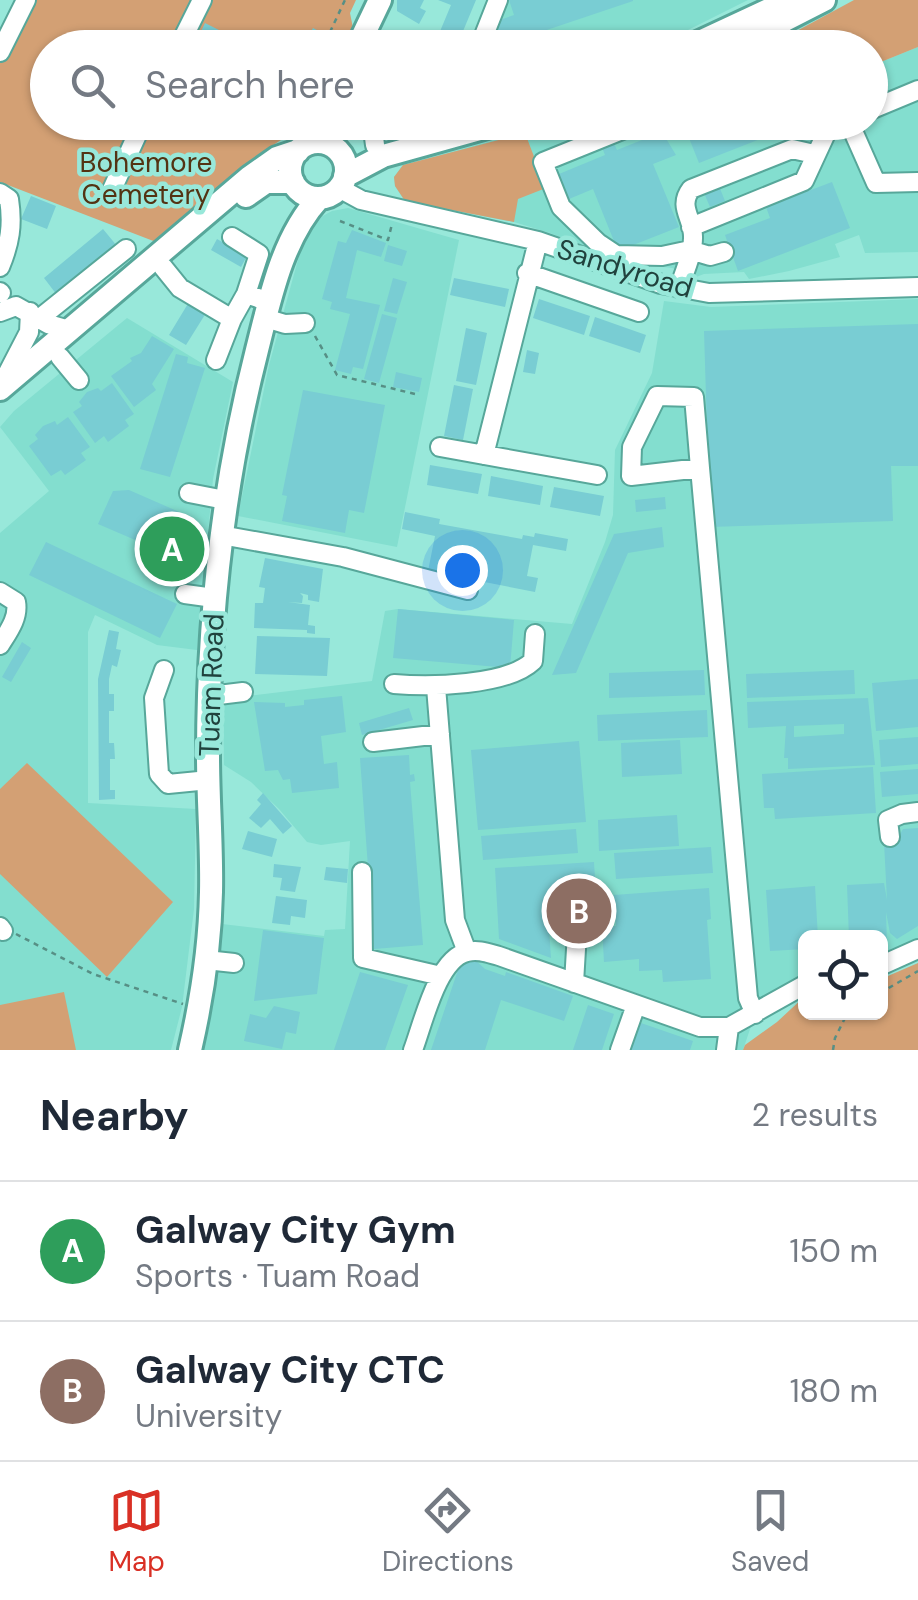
<!DOCTYPE html>
<meta charset="utf-8">
<style>
body{margin:0;font-family:"DM Sans",sans-serif;background:#f2f2f3;color:#1f2937}
.controls{position:absolute;right:30px;bottom:30px;display:grid;overflow:hidden;border-radius:15px;box-shadow:0 2px 8px #0004}
.controls button{width:90px;height:90px;display:grid;place-items:center;padding:0;border:0;border-bottom:2px solid #e0e1e3;background:#fff;color:#1f2937;font:50px sans-serif}
.you{position:absolute;left:462px;top:570px;width:35px;height:35px;margin:-25px;border:8px solid #fff;border-radius:50%;background:#1a73e8;box-shadow:0 0 0 15px #1a73e833}
.badge{display:grid;place-items:center;width:65px;height:65px;border-radius:50%;background:#d93025;color:#fff;font-size:32px;font-weight:700}
.pin{position:absolute;translate:-50% -50%;border:5px solid #fff;box-shadow:0 2px 10px #0006}
.list{margin:0;padding:0;list-style:none}
h2{display:flex;justify-content:space-between;align-items:center;height:130px;margin:0;padding:0 40px;font-size:42px}
h2 small{font-size:32px;font-weight:400;color:#747a83}
.list li{display:grid;grid-template-columns:65px 1fr auto;gap:30px;align-items:center;box-sizing:border-box;height:140px;padding:0 40px;border-top:2px solid #e0e1e3}
.list b{display:block;font-size:38px;white-space:nowrap}
.list p{margin:0;font-size:32px;white-space:nowrap;color:#747a83}
.list em{font-size:32px;font-style:normal;color:#747a83}
.icon{flex:none;width:55px;height:55px;fill:none;stroke:currentColor;stroke-width:2;stroke-linecap:round;stroke-linejoin:round}
.map{position:relative;flex:none;width:918px;height:1050px;overflow:hidden}
.search{position:absolute;background:#fff;box-shadow:0 2px 8px #0004;left:30px;right:30px;top:30px;height:110px;display:flex;align-items:center;gap:25px;box-sizing:border-box;padding:0 35px;border-radius:55px;color:#747a83;font-size:38px}
.sheet{height:410px;background:#fff}
nav{display:flex;justify-content:space-around;align-items:center;box-sizing:border-box;height:140px;border-top:2px solid #e0e1e3;background:#fff;font-size:28px;color:#747a83}
nav a{display:grid;justify-items:center;gap:5px}
nav .on{color:#d93025}
.map>svg:first-child{display:block}
.built{fill:#83decf}
.green{fill:#d3a074}
.building{fill:#79cdd3;fill-rule:evenodd}
.lines{fill:none;stroke-linecap:round;stroke-linejoin:round}
.minor-casing{stroke:#57a79a;stroke-width:22}
.major-casing{stroke:#57a79a;stroke-width:28}
.path{stroke:#578f85;stroke-width:2.5;stroke-dasharray:5 5;stroke-linecap:butt}
.minor{stroke:#fff;stroke-width:18}
.major{stroke:#fff;stroke-width:22}
.labels{text-anchor:middle;stroke-width:9;stroke-linejoin:round;paint-order:stroke}
.park-label{font-size:28px;fill:#533313;stroke:#98e8da}
.street-label{font-size:28px;fill:#20423d;stroke:#98e8da}
</style>
<div class="map">
<svg width="918" height="1050" viewBox="0 0 918 1050">
<rect width="100%" height="100%" fill="#98e8da"/>
<path class="built" d="M 492,0 L 748,0 L 678,35 L 640,47 L 474,48 Z
M 918,47 L 918,252 L 865,253 L 859,235 L 835,244 L 840,257 L 789,271 L 749,279 L 744,272 L 704,274 L 696,277 L 672,268 L 624,262 L 550,233 L 514,222 L 405,201 L 395,186 L 394,177 L 403,165 L 558,123 L 870,122 L 871,66 Z
M 348,208 L 459,240 L 397,547 L 238,516 L 269,365 L 304,238 L 319,218 L 332,211 Z
M 918,299 L 918,949 L 881,966 L 880,938 L 806,938 L 805,984 L 755,1014 L 743,1050 L 202,1050 L 212,1009 L 222,924 L 324,936 L 325,930 L 345,929 L 350,841 L 321,845 L 307,842 L 279,809 L 251,782 L 224,765 L 223,699 L 372,681 L 385,611 L 398,609 L 572,624 L 605,542 L 613,515 L 615,450 L 652,373 L 664,301 L 711,307 Z
M 127,318 L 233,382 L 213,479 L 197,650 L 157,645 L 95,615 L 88,632 L 88,803 L 196,809 L 194,909 L 182,1007 L 171,1050 L 0,1050 L 0,533 L 49,491 L 0,427 L 14,411 Z"/>
<path class="green" d="M 22,0 L 356,0 L 350,13 L 353,28 L 344,47 L 48,48 L 48,122 L 299,123 L 289,135 L 259,154 L 156,242 L 0,182 L 0,44 Z
M 854,0 L 918,0 L 918,47 L 871,66 L 870,48 L 799,47 L 793,33 Z
M 525,133 L 546,188 L 518,199 L 514,222 L 405,201 L 395,186 L 394,177 L 403,165 Z
M 27,763 L 173,902 L 107,977 L 0,874 L 0,789 Z
M 918,963 L 918,1050 L 743,1050 L 745,1045 L 777,1022 L 805,996 L 806,1012 L 880,1012 L 881,979 Z
M 64,992 L 76,1050 L 0,1050 L 0,1005 Z"/>
<path class="building" d="M 397,0 L 424,0 L 420,8 L 426,11 L 419,24 L 397,11 Z
M 438,0 L 476,0 L 456,48 L 429,48 L 433,40 L 436,41 L 451,5 Z
M 509,0 L 633,0 L 633,1 L 499,46 L 491,23 L 514,15 Z
M 205,23 L 219,30 L 211,48 L 193,48 Z
M 313,28 L 332,38 L 328,48 L 304,44 Z
M 728,122 L 801,122 L 801,123 L 699,163 L 689,138 Z
M 662,132 L 676,155 L 653,164 L 679,227 L 618,251 L 593,189 L 569,199 L 559,174 L 605,155 L 600,142 L 611,137 L 617,150 Z
M 832,182 L 850,228 L 738,271 L 725,235 L 770,218 L 766,207 Z
M 719,186 L 725,201 L 710,207 L 704,193 Z
M 31,196 L 56,206 L 47,229 L 21,219 Z
M 103,229 L 117,246 L 57,295 L 44,278 Z
M 352,230 L 386,243 L 381,257 L 357,250 L 346,298 L 380,305 L 363,369 L 353,367 L 351,374 L 335,370 L 350,314 L 330,309 L 332,302 L 322,299 L 338,241 L 346,243 Z
M 217,239 L 247,256 L 241,267 L 211,250 Z
M 388,245 L 407,251 L 402,266 L 384,261 Z
M 393,278 L 407,282 L 397,314 L 384,311 Z
M 454,278 L 509,289 L 505,307 L 450,295 Z
M 539,299 L 590,316 L 584,335 L 533,318 Z
M 189,302 L 206,313 L 186,345 L 169,335 Z
M 382,314 L 397,318 L 379,383 L 364,379 Z
M 595,317 L 646,335 L 640,353 L 589,336 Z
M 918,324 L 918,466 L 891,466 L 893,521 L 710,527 L 704,331 Z
M 466,328 L 487,333 L 476,385 L 456,381 Z
M 152,336 L 174,349 L 152,384 L 156,390 L 134,407 L 111,376 L 132,361 L 130,358 L 141,353 Z
M 527,350 L 539,353 L 535,374 L 523,372 Z
M 176,354 L 188,357 L 187,363 L 205,368 L 170,477 L 140,469 Z
M 396,372 L 422,378 L 419,392 L 393,387 Z
M 112,383 L 134,414 L 125,420 L 129,426 L 108,442 L 104,436 L 95,443 L 73,412 L 82,406 L 79,402 L 87,392 L 98,388 L 101,391 Z
M 454,385 L 473,389 L 463,440 L 444,436 Z
M 303,390 L 385,405 L 364,513 L 349,510 L 345,533 L 282,521 L 287,496 L 282,495 Z
M 68,417 L 90,447 L 81,453 L 86,460 L 65,475 L 61,470 L 51,476 L 29,446 L 38,439 L 35,435 L 43,426 L 55,421 L 57,425 Z
M 430,465 L 482,474 L 478,494 L 427,485 Z
M 491,476 L 543,486 L 540,505 L 488,496 Z
M 554,487 L 604,496 L 600,516 L 550,507 Z
M 129,490 L 193,518 L 177,558 L 98,524 L 113,491 Z
M 665,497 L 666,509 L 636,512 L 635,500 Z
M 405,512 L 440,519 L 439,524 L 522,539 L 523,535 L 534,537 L 535,533 L 568,539 L 566,551 L 533,545 L 527,576 L 538,578 L 535,592 L 428,571 L 435,536 L 402,529 Z
M 662,527 L 664,547 L 628,553 L 576,673 L 552,675 L 614,534 Z
M 46,542 L 177,604 L 160,638 L 29,575 Z
M 265,558 L 323,569 L 319,602 L 308,600 L 308,595 L 300,593 L 303,596 L 302,603 L 288,602 L 310,605 L 308,625 L 315,626 L 315,634 L 307,633 L 307,630 L 254,628 L 255,603 L 263,603 L 265,588 L 259,587 Z
M 398,609 L 514,620 L 510,668 L 393,658 Z
M 109,630 L 119,632 L 116,649 L 121,650 L 117,667 L 112,665 L 109,679 L 109,694 L 114,694 L 114,711 L 109,711 L 109,743 L 114,743 L 115,759 L 110,759 L 110,790 L 115,790 L 115,799 L 99,800 L 98,679 Z
M 257,636 L 330,638 L 327,676 L 255,674 Z
M 22,642 L 31,648 L 11,682 L 2,677 Z
M 704,670 L 705,695 L 609,698 L 609,673 Z
M 854,670 L 855,694 L 747,698 L 746,674 Z
M 918,679 L 918,727 L 876,731 L 872,683 Z
M 342,696 L 346,732 L 321,736 L 324,764 L 337,762 L 339,788 L 292,793 L 290,779 L 283,780 L 278,770 L 265,771 L 254,702 L 285,703 L 285,707 L 304,705 L 304,700 Z
M 868,698 L 875,765 L 788,769 L 788,758 L 784,758 L 786,726 L 748,728 L 747,702 ZM 844,724 L 844,734 L 794,737 L 794,726 Z
M 409,708 L 413,720 L 362,735 L 359,723 Z
M 707,710 L 708,737 L 598,741 L 597,715 Z
M 918,737 L 918,764 L 881,767 L 879,740 Z
M 680,740 L 682,774 L 622,777 L 621,743 Z
M 579,741 L 586,822 L 478,830 L 471,750 Z
M 409,755 L 410,775 L 414,774 L 415,781 L 410,782 L 423,945 L 374,949 L 360,758 Z
M 873,767 L 876,813 L 775,819 L 774,808 L 764,808 L 762,774 Z
M 918,769 L 918,794 L 882,797 L 880,772 Z
M 263,793 L 292,826 L 283,834 L 270,819 L 261,828 L 249,818 L 261,804 L 257,800 Z
M 677,815 L 679,846 L 599,851 L 598,820 Z
M 918,828 L 918,926 L 897,939 L 890,933 L 886,912 L 887,945 L 880,945 L 880,938 L 849,938 L 847,885 L 884,883 L 887,900 L 884,842 L 896,841 L 903,829 Z
M 576,829 L 578,853 L 483,860 L 481,836 Z
M 248,831 L 277,839 L 272,857 L 242,849 Z
M 711,847 L 713,873 L 616,879 L 614,853 Z
M 594,862 L 597,912 L 548,914 L 551,958 L 499,939 L 495,868 Z
M 274,864 L 301,867 L 295,892 L 280,890 L 282,878 L 273,877 Z
M 326,867 L 348,869 L 347,883 L 324,880 Z
M 815,886 L 818,938 L 806,938 L 806,949 L 770,951 L 766,890 Z
M 709,888 L 711,919 L 707,920 L 711,979 L 663,982 L 662,970 L 639,971 L 639,959 L 604,962 L 602,927 L 616,926 L 614,895 Z
M 276,896 L 307,900 L 305,918 L 291,916 L 290,925 L 272,923 Z
M 263,930 L 324,938 L 317,994 L 254,1001 Z
M 473,958 L 485,969 L 505,976 L 506,972 L 573,996 L 564,1021 L 501,1000 L 485,1050 L 431,1050 L 460,964 Z
M 360,972 L 408,985 L 385,1050 L 334,1050 Z
M 588,1005 L 614,1014 L 602,1050 L 573,1050 Z
M 274,1006 L 300,1012 L 296,1034 L 286,1032 L 282,1049 L 244,1041 L 250,1014 L 266,1018 Z
M 641,1023 L 693,1041 L 690,1050 L 631,1050 Z"/>
<g class="lines">
<g class="minor-casing">
<path id="minor" d="M 178,48 L 202,0
M 383,48 L 386,42 L 397,48
M 479,48 L 498,0
M 775,48 L 775,37 L 784,22
M 0,52 L 26,0
M 870,110 L 918,90
M 372,122 L 375,145
M 642,122 L 543,162 L 561,207 L 598,243 L 616,255 L 662,256 L 690,250 L 710,256 L 724,252
M 849,122 L 876,183 L 918,182
M 339,188 L 361,200 L 538,241 L 661,284 L 709,293 L 918,287
M 0,193 L 9,199 C 13,225 10,243 0,267
M 109,196 L 143,122
M 691,227 L 804,181 L 829,127 L 841,122
M 232,237 L 259,254 L 246,294
M 163,267 L 180,288 L 232,319 L 246,294 L 270,302
M 527,273 L 639,312
M 679,288 C 684,273 693,253 693,238 C 694,219 677,207 691,189 L 792,149 L 814,154
M 0,292 L 1,293
M 0,312 L 16,306 L 48,324 L 69,330
M 40,318 L 126,249
M 265,318 L 285,324 L 305,323
M 60,357 L 79,380
M 216,360 L 232,319
M 3,382 L 29,332 L 30,312
M 440,447 L 597,475
M 484,455 L 538,241
M 700,468 L 631,476 L 632,447 L 657,396 L 694,397 L 700,468 L 748,998 L 755,1014
M 189,493 L 225,500
M 221,535 L 343,557 L 468,590
M 0,592 L 16,602 C 19,618 8,632 0,645
M 185,594 L 214,598
M 164,670 L 154,698 L 159,774 L 168,784 L 209,780
M 394,684 C 429,687 507,686 533,661 L 535,634
M 436,687 L 455,920 L 467,952
M 210,696 L 243,692
M 373,742 L 440,734
M 890,837 L 888,820 L 902,814 L 918,812
M 362,872 L 363,958 L 441,976
M 0,927 L 3,931
M 206,960 L 234,963
M 880,966 L 918,949
M 574,983 L 577,932
M 413,1050 C 423,1024 437,959 467,952 C 478,949 488,953 499,956 L 700,1027 L 729,1027 L 806,984
M 620,1050 L 636,1005
M 726,1050 L 729,1027"/>
</g>
<g class="major-casing">
<path id="major" d="M 357,48 L 380,0
M 687,48 L 790,0
M 730,48 L 824,0
M290 170a28 28 0 1 1 56 0a28 28 0 1 1-56 0Z
M 345,176 L 383,156 L 505,122
M 246,196 L 266,182 L 293,182
M 0,389 L 250,177 L 277,158 L 298,151
M 190,1050 C 202,998 210,946 211,892 C 212,847 208,801 208,756 C 208,619 223,483 257,350 C 270,299 282,238 319,198"/>
</g>
<path class="path" d="M 330,32 L 345,0
M 340,221 L 388,240 L 392,224
M 315,336 L 337,375 L 415,394
M 16,934 L 93,974 L 183,1004
M 880,993 L 918,971
M 833,1050 L 835,1038 L 848,1012"/>
<use href="#minor" class="minor"/>
<use href="#major" class="major"/>
</g>
<g class="labels">
<g class="park-label">
<text x="146" y="172">Bohemore<tspan x="146" dy="32">Cemetery</tspan></text>
</g>
<g class="street-label">
<text transform="translate(625 268) rotate(17)" y="10">Sandyroad</text>
<text transform="translate(211 685) rotate(-88)" y="10">Tuam Road</text>
</g>
</g>
</svg>
<div class="controls">
<button><svg class="icon" aria-label="locate" viewBox="0 0 24 24"><circle cx="12" cy="12" r="6"/><path d="M12 2v4M12 18v4M2 12h4M18 12h4"/></svg></button>
</div>
<div class="you"></div>
<div class="pin badge" style="left:172px;top:549px;background:#2e9e5b">A</div>
<div class="pin badge" style="left:579px;top:911px;background:#8d6e63">B</div>
<div class="search"><svg class="icon" aria-label="search" viewBox="0 0 24 24"><circle cx="10" cy="10" r="6"/><path d="M15 15l6 6"/></svg>Search here</div>
</div>
<section class="sheet">
<h2>Nearby<small>2 results</small></h2>
<ul class="list">
<li><span class="badge" style="background:#2e9e5b">A</span><div><b>Galway City Gym</b><p>Sports · Tuam Road</p></div><em>150 m</em></li>
<li><span class="badge" style="background:#8d6e63">B</span><div><b>Galway City CTC</b><p>University</p></div><em>180 m</em></li>
</ul>
</section>
<nav>
<a class="on"><svg class="icon" aria-label="map" viewBox="0 0 24 24"><path d="M3 6l6-2 6 2 6-2v14l-6 2-6-2-6 2zM9 4v14M15 6v14"/></svg>Map</a>
<a><svg class="icon" aria-label="directions" viewBox="0 0 24 24"><path d="M12 3l9 9-9 9-9-9zM9 14v-3h6M13 9l2 2-2 2"/></svg>Directions</a>
<a><svg class="icon" aria-label="saved" viewBox="0 0 24 24"><path d="M7 4h10v16l-5-4-5 4z"/></svg>Saved</a>
</nav>
